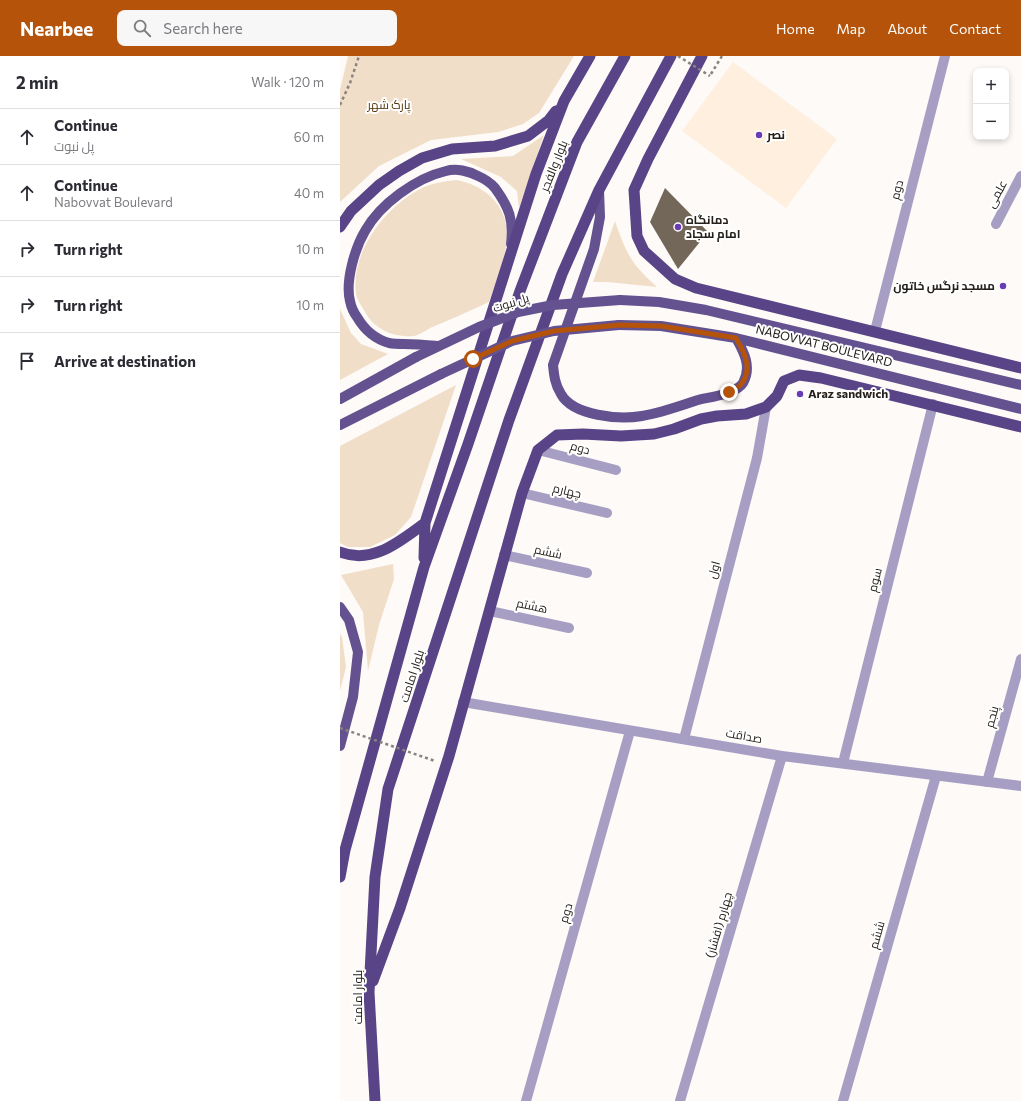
<!DOCTYPE html>
<meta charset="utf-8">
<style>
body{margin:0;font-family:Commissioner,Cairo,sans-serif;background:#f7f7f7;color:#2b2b33}
.controls{position:absolute;right:12px;top:12px;display:grid;overflow:hidden;border-radius:8px;box-shadow:0 2px 6px #0003}
.controls button{width:36px;height:36px;display:grid;place-items:center;padding:0;border:0;border-bottom:1px solid #e1e1e2;background:#fff;color:#2b2b33;font:20px sans-serif}
.stop{position:absolute;width:12px;height:12px;margin:-9px;border:3px solid #b45309;border-radius:50%;background:#fff}
.stop.end{background:#b45309;border-color:#fff;box-shadow:0 1px 4px #0008}
.list{margin:0;padding:0;list-style:none}
h2{display:flex;justify-content:space-between;align-items:center;height:52px;margin:0;padding:0 16px;font-size:17px}
h2 small{font-size:13px;font-weight:400;color:#7c7c81}
.list li{display:grid;grid-template-columns:26px 1fr auto;gap:12px;align-items:center;box-sizing:border-box;height:56px;padding:0 16px;border-top:1px solid #e1e1e2}
.list b{display:block;font-size:15px;white-space:nowrap}
.list p{margin:0;font-size:13px;white-space:nowrap;color:#7c7c81}
.list em{font-size:13px;font-style:normal;color:#7c7c81}
.icon{flex:none;width:22px;height:22px;fill:none;stroke:currentColor;stroke-width:2;stroke-linecap:round;stroke-linejoin:round}
.map{position:relative;flex:none;width:681px;height:1045px;overflow:hidden}
header{display:flex;align-items:center;gap:24px;box-sizing:border-box;height:56px;padding:0 20px;background:#b45309;color:#fff}
header strong{font-size:19px}
nav{display:flex;gap:22px;margin-inline-start:auto;font-size:14px}
.search{width:280px;height:36px;background:#f7f7f7;display:flex;align-items:center;gap:10px;box-sizing:border-box;padding:0 14px;border-radius:8px;color:#7c7c81;font-size:15px}
main{display:flex}
aside{flex:1;background:#fff}
.map>svg:first-child{display:block}
.built{fill:#ffefde}
.green{fill:#f1dec9}
.building{fill:#736759}
.lines{fill:none;stroke-linecap:round;stroke-linejoin:round}
.path{stroke:#88837f;stroke-width:2.5;stroke-dasharray:3 3;stroke-linecap:butt}
.minor{stroke:#a79fc3;stroke-width:10}
.tertiary{stroke:#a79fc3;stroke-width:10}
.primary{stroke:#645290;stroke-width:10}
.trunk{stroke:#584486;stroke-width:11}
.path-bridge{stroke:#88837f;stroke-width:2.5;stroke-dasharray:3 3;stroke-linecap:butt}
.primary-bridge{stroke:#645290;stroke-width:10}
.route{stroke:#b45309;stroke-width:5}
.poi-dot{fill:#693cb4;stroke:#fff;stroke-width:1.5}
.labels{text-anchor:middle;stroke-width:4;stroke-linejoin:round;paint-order:stroke}
.park-label{font-size:12px;fill:#503207;stroke:#fff}
.poi-label{font-size:12px;font-weight:bold;fill:#25201b;stroke:#fff;text-anchor:start}
.street-label{font-size:12px;fill:#25201b;stroke:#fff}
</style>
<header>
<strong>Nearbee</strong>
<div class="search"><svg class="icon" aria-label="search" viewBox="0 0 24 24"><circle cx="10" cy="10" r="6"/><path d="M15 15l6 6"/></svg>Search here</div>
<nav><a>Home</a><a>Map</a><a>About</a><a>Contact</a></nav>
</header>
<main>
<aside>
<h2>2 min<small>Walk · 120 m</small></h2>
<ul class="list">
<li><svg class="icon" aria-label="ahead" viewBox="0 0 24 24"><path d="M12 20V5M6 11l6-6 6 6"/></svg><div><b>Continue</b><p>پل نبوت</p></div><em>60 m</em></li>
<li><svg class="icon" aria-label="ahead" viewBox="0 0 24 24"><path d="M12 20V5M6 11l6-6 6 6"/></svg><div><b>Continue</b><p>Nabovvat Boulevard</p></div><em>40 m</em></li>
<li><svg class="icon" aria-label="right" viewBox="0 0 24 24"><path d="M7 20v-9h11M14 6l5 5-5 5"/></svg><div><b>Turn right</b></div><em>10 m</em></li>
<li><svg class="icon" aria-label="right" viewBox="0 0 24 24"><path d="M7 20v-9h11M14 6l5 5-5 5"/></svg><div><b>Turn right</b></div><em>10 m</em></li>
<li><svg class="icon" aria-label="arrive" viewBox="0 0 24 24"><path d="M6 21V4h12l-3 4 3 4H6"/></svg><div><b>Arrive at destination</b></div></li>
</ul>
</aside>
<div class="map">
<svg width="681" height="1045" viewBox="0 0 681 1045">
<rect width="100%" height="100%" fill="#fdfaf7"/>
<path class="built" d="M 393,6 L 497,83 L 446,152 L 342,75 Z"/>
<path class="green" d="M 8,0 L 234,0 L 199,57 L 183,68 L 158,76 L 91,84 L 39,110 L 0,146 L 0,34 Z
M 204,79 L 179,152 L 177,135 L 161,121 L 121,103 L 173,100 Z
M 117,124 C 130,127 140,131 150,140 C 182,170 161,211 149,246 C 129,255 110,264 90,272 C 85,275 79,279 74,280 C 54,282 34,273 25,256 C 22,250 16,243 16,237 C 10,196 47,149 82,132 C 93,127 105,125 117,124 Z
M 275,165 C 286,197 291,208 317,231 L 267,226 L 253,226 Z
M 0,253 L 11,277 L 21,288 L 48,298 L 0,324 Z
M 116,329 L 71,461 L 55,479 L 30,491 L 8,491 L 0,487 L 0,390 Z
M 53,508 L 54,523 L 39,569 L 28,615 L 23,556 L 1,519 Z
M 0,578 L 2,581 L 6,611 L 0,635 Z"/>
<path class="building" d="M 325,132 L 368,176 L 338,213 L 310,166 Z"/>
<g class="lines">
<path class="path" d="M 371,18 L 382,0
M 0,49 L 10,27 L 19,0"/>
<path class="minor" d="M 656,168 L 681,120
M 535,275 L 605,0
M 198,394 L 276,414
M 182,437 L 267,457
M 164,499 L 247,517
M 150,555 L 229,572
M 344,683 L 417,402 L 426,351
M 503,707 L 593,348
M 647,726 L 681,603
M 186,1045 L 290,675
M 340,1045 L 442,700
M 503,1045 L 596,720"/>
<path class="tertiary" d="M 123,646 L 442,700 L 681,730"/>
<path class="primary" d="M 259,134 L 260,161 L 254,193 L 213,309 C 214,319 215,329 221,338 C 233,360 280,364 302,360 C 321,357 340,350 358,344 C 370,341 396,338 403,327 C 412,311 404,296 396,282
M 280,244 L 319,246 L 366,254 L 681,329
M 279,269 L 321,270 L 396,282 L 681,353
M 98,290 C 87,289 76,288 64,288 C 60,288 54,288 49,287 C 35,283 24,273 17,261 C 14,257 11,250 10,245 C 5,225 15,192 25,175 C 40,148 76,122 106,115 C 116,112 129,115 138,120 C 145,123 150,126 155,132 C 169,151 174,164 171,188
M 0,343 L 76,301
M 0,369 L 101,318
M 0,551 L 9,564 L 18,596 L 13,641 L 0,690"/>
<path class="trunk" d="M 362,0 L 308,103 L 294,134 L 297,180 L 304,195 L 335,223 L 356,232 L 681,312
M 0,171 L 11,155 L 39,129 L 59,115 L 82,102 L 112,93 L 155,90 L 188,80 L 209,64 L 216,55
M 0,496 C 33,509 60,485 85,467
M 84,502 L 85,467 L 196,118 L 224,45 L 250,0
M 0,821 L 5,794 L 84,511 L 128,388 L 180,235 L 237,86 L 285,0
M 33,925 L 60,852 L 109,700 L 182,437 L 198,394 L 217,379 L 243,378 L 281,380 L 314,378 L 334,373 L 361,363 L 377,360 L 406,358 L 426,351 L 437,340 L 444,325 L 459,319 L 481,322 L 681,371
M 35,1045 L 29,936 L 35,821 L 48,733 L 169,364 L 222,218 L 259,134 L 331,0"/>
<path class="path-bridge" d="M 338,0 L 370,20
M 0,672 L 95,705"/>
<path class="primary-bridge" d="M 76,301 L 139,271 L 178,256 L 213,249 L 280,244
M 101,318 L 172,285 L 214,275 L 279,269"/>
</g>
<g class="lines">
<path class="route" d="M 133,303 L 172,285 L 214,275 L 279,269 L 321,270 L 396,282 C 404,296 413,312 402,327 C 400,331 393,334 389,336"/>
</g>
<g class="poi-dot">
<circle cx="419" cy="79" r="4"/>
<circle cx="338" cy="171" r="4"/>
<circle cx="663" cy="230" r="4"/>
<circle cx="460" cy="338" r="4"/>
</g>
<g class="labels">
<g class="park-label">
<text x="49" y="53">پارک شهر</text>
</g>
<g class="poi-label">
<text x="427" y="83">نصر</text>
<text x="346" y="168">دمانگاه<tspan x="346" dy="14">امام سجاد</tspan></text>
<text x="655" y="234" text-anchor="end">مسجد نرگس خاتون</text>
<text x="468" y="342">Araz sandwich</text>
</g>
<g class="street-label">
<text transform="translate(214 110) rotate(-68)" y="4">بلوار والفجر</text>
<text transform="translate(557 134) rotate(-76)" y="4">دوم</text>
<text transform="translate(657 138) rotate(-62)" y="4">علمی</text>
<text transform="translate(171 247) rotate(-17)" y="4">پل نبوت</text>
<text transform="translate(484 290) rotate(14)" y="4">NABOVVAT BOULEVARD</text>
<text transform="translate(240 392) rotate(15)" y="4">دوم</text>
<text transform="translate(227 435) rotate(13)" y="4">چهارم</text>
<text transform="translate(208 496) rotate(12)" y="4">ششم</text>
<text transform="translate(374 514) rotate(-75)" y="4">اول</text>
<text transform="translate(535 524) rotate(-76)" y="4">سوم</text>
<text transform="translate(192 550) rotate(12)" y="4">هشتم</text>
<text transform="translate(72 620) rotate(-72)" y="4">بلوار امامت</text>
<text transform="translate(652 661) rotate(-75)" y="4">پنجم</text>
<text transform="translate(404 680) rotate(10)" y="4">صداقت</text>
<text transform="translate(226 857) rotate(-74)" y="4">دوم</text>
<text transform="translate(379 869) rotate(-74)" y="4">چهارم (افشار)</text>
<text transform="translate(537 879) rotate(-74)" y="4">ششم</text>
<text transform="translate(18 941) rotate(-90)" y="4">بلوار امامت</text>
</g>
</g>
</svg>
<div class="controls">
<button>+</button>
<button>−</button>
</div>
<div class="stop" style="left:133px;top:303px"></div>
<div class="stop end" style="left:389px;top:336px"></div>
</div>
</main>
